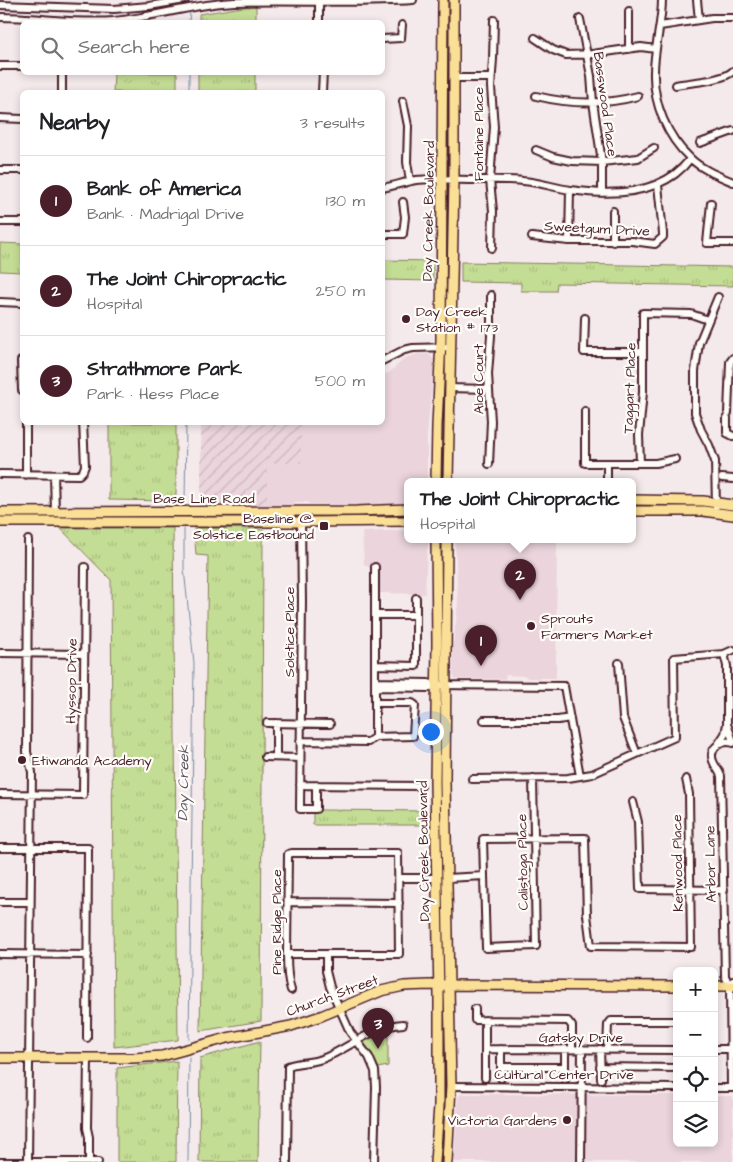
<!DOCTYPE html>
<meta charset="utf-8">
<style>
body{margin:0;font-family:"Architects Daughter",sans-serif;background:#f2f2f2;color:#202124}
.controls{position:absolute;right:15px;bottom:15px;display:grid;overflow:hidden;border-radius:8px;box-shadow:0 2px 8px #0003}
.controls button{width:45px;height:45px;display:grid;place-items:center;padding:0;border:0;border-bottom:1px solid #e0e0e0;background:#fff;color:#202124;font:25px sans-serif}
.you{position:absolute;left:430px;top:731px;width:18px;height:18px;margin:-12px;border:4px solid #fff;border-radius:50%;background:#1a73e8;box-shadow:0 0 0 8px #1a73e833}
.badge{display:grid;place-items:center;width:32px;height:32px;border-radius:50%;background:#4a1f2b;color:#fff;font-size:16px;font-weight:700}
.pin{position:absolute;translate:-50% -41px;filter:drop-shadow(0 1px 2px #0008)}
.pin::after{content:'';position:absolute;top:26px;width:18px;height:15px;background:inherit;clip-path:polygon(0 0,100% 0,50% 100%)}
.popup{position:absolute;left:404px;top:478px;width:232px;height:65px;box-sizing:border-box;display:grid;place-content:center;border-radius:8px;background:#fff;filter:drop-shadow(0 1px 4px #0005);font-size:16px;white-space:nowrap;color:#757577}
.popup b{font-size:19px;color:#202124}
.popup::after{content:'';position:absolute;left:50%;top:100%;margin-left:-10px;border:10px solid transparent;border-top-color:#fff}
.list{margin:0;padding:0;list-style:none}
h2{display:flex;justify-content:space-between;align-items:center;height:65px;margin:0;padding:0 20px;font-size:21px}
h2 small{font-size:16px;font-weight:400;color:#757577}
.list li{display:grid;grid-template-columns:32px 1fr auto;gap:15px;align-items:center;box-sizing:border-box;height:90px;padding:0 20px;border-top:1px solid #e0e0e0}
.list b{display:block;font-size:19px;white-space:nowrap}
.list p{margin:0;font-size:16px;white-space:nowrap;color:#757577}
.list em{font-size:16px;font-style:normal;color:#757577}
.icon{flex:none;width:28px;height:28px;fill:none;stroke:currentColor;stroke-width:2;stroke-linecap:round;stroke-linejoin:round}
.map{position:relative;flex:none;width:733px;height:1162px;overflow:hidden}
.search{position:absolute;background:#fff;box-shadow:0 2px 8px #0003;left:20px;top:20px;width:365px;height:55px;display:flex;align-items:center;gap:12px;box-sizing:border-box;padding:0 18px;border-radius:8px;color:#757577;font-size:19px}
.panel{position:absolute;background:#fff;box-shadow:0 2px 8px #0003;left:20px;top:90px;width:365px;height:335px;border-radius:8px}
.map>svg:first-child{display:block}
.built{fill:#ebd4dc}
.industrial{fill:url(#industrial-furrows)}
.grass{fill:url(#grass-tufts);stroke:#877e60}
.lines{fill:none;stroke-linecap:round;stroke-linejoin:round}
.stream{stroke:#738aa1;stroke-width:1}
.minor-casing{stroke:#4a1f2b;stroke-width:10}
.major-casing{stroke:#4a1f2b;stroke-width:12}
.minor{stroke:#fdfcf7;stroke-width:6}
.major{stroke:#fadf96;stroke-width:9}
.poi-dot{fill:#4a1f2b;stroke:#fdfcf7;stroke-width:2}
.labels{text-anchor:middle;stroke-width:4.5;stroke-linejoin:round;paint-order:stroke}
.street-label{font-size:14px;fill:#4a1f2b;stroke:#fdfcf7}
.poi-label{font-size:14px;fill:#4a1f2b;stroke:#fdfcf7;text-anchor:start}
.water-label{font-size:15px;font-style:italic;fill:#5f5466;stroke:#fdfcf7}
</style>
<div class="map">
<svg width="733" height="1162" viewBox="0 0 733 1162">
<defs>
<pattern id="industrial-furrows" width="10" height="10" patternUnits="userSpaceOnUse" patternTransform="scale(1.25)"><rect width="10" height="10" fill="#ebd4dc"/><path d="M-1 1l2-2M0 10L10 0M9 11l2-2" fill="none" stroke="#cbb6bd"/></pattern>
<pattern id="grass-tufts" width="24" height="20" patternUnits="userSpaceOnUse" patternTransform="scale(1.25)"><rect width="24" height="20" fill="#c4dd94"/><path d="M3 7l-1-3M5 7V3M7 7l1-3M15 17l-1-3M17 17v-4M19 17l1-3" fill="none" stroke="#aabd80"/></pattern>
</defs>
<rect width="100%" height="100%" fill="#f5eaeb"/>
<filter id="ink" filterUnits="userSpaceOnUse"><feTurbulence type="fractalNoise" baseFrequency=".02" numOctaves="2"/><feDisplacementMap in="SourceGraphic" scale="10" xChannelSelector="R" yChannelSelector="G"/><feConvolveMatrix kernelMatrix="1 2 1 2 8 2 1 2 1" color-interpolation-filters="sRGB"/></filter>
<g filter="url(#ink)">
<path class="built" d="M 418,354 L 429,354 L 434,360 L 427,436 L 427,481 L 408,481 L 407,503 L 367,505 L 309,504 L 308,502 L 295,502 L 291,505 L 267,505 L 267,463 L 301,463 L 301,423 L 382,422 L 383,375 L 390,372 L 405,358 Z
M 407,530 L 408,539 L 429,539 L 427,551 L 425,594 L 379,593 L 373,590 L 373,570 L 364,564 L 362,532 Z
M 455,539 L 557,539 L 556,678 L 527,678 L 526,676 L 506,675 L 505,679 L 456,679 L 453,674 L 453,646 L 458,603 Z
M 461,1094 L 677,1095 L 677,1143 L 714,1143 L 714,1096 L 733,1096 L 733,1162 L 454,1162 L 458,1097 Z"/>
<path class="industrial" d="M 201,423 L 301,423 L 301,463 L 267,463 L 267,505 L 201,505 Z"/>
<path class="grass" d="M 256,5 L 256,22 L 199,22 L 199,14 Z
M 114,73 L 177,73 L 177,92 L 113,92 Z
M 198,73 L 255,73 L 255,92 L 198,92 Z
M 0,243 L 22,244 L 22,272 L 0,271 Z
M 383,260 L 433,261 L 433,281 L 383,280 Z
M 461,262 L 733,267 L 733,286 L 557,283 L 556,291 L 521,291 L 521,283 L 461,282 Z
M 109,423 L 176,423 L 176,501 L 109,500 Z
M 60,528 L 173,528 L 178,1040 L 114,1047 L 111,580 Z
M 194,528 L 263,529 L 261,1021 L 200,1031 L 208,556 L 196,555 Z
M 319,810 L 432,811 L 431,825 L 313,825 L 313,812 Z
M 388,1029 L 388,1066 L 378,1068 L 373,1057 L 361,1040 L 384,1032 Z
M 260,1041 L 258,1162 L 199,1162 L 200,1058 Z
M 177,1061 L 176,1162 L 117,1162 L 117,1068 Z"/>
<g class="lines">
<path class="stream" d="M 189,22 L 190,11
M 189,92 L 189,72
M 185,506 L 186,422
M 184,529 L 184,569 L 194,663 L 189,1039
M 188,1162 L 189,1058"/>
<g class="minor-casing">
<path id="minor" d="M 662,0 C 662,24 654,48 654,72 C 653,103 667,137 690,158 C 701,169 719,176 733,182
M 697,0 L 699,20
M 0,5 L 114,9 L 149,6 L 185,0
M 629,11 L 629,49
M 0,17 C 38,17 76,24 114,21 C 155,17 194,4 234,2 C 294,0 354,4 413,0
M 580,19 L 591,76 L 593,102 L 602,162 L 602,193
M 319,22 L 319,0
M 660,26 L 712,18 L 733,18
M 535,38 L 553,50 L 566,55 L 592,54 L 641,47 L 656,49
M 382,39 L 401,38 L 402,25
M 0,66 L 22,66
M 455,78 L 491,78
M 676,85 C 690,82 723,81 733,71
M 62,92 L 62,72
M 322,92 L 323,72
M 536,96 C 569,104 605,105 638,96
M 403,101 L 408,126 L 407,162 L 410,181
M 0,118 L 22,119
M 700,143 L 733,131
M 536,150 L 553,157 L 572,161 L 602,162 L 638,158 L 654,148
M 0,170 L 22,170
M 382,188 C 394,186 405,182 416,180 C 434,178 454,180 473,180 C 489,180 506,179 523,181 C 539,182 555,188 571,190 C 612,196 663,195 690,159
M 711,203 L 707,243 L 733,243
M 0,222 L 22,222
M 382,234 L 403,234 L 405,217 L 403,202
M 532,237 L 569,241 L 632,241 L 655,244 L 663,237 L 663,233 L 658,185
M 569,241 L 570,190
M 613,242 L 613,211
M 492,248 L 493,211 L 490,180 L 494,127 L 491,87 L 493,59 L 494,20
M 0,302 L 22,303
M 585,318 L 584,352 L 643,352
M 21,361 L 22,390
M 382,361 L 404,350 L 413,348 L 451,347
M 449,388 L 489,389
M 585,411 L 585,463 L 656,463 L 675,459
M 728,413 L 730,362 L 733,358
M 727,418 L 727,433 L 733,436
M 26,422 L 26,475
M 640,463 L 639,435 L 643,392 L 643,313 L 691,314 L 708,320
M 489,464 L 491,421 L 488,374 L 491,336 L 491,295
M 0,474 L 79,475 L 83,471 L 85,466 L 83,422
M 54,475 L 55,512
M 722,478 L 733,479
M 607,481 L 607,464
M 716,506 L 715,461 L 709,445 L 701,430 L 695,413 L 695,371 L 699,343 L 718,297
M 301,522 L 302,601 L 300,809 L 316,809 L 316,786
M 416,615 L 416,598
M 0,653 L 84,654
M 724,654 L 727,666 L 727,724
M 619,663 L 623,718 L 637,754
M 375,665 L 416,666 L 416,615 L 375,615
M 375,682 L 428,683 L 436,685 L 564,686 L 580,776
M 375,687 L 428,688 L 435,685
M 484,720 L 558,720 L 570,718
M 267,723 L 330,724
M 375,737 L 375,567
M 300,741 L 368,742 L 375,737 L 413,736 L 415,705 L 412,703 L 375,703
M 719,743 L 725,734 L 727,724 L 733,741
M 733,743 C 722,739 708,748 713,761 C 715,767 719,770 721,776 L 725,976 L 730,986 L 733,981
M 265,757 L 300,758
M 276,757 L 276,723
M 533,778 L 536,946 L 486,948 L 483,839 L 585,838 L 587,915 L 591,946 L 691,947 L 689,794 L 686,779
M 472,779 L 568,778 L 592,774 L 675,737 L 674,658 L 724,654 L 733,650
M 300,785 L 421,786
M 0,794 L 83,795 L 85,567
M 633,802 L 638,822 L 640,889 L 724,890
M 0,848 L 88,848 L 87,1038
M 399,878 L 437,878
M 447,878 L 484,876
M 0,902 L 30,902
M 288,902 L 399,903
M 0,954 L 88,955
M 287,954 L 399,954 L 398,853 L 292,853 L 288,854 L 287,954 C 287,966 287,978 291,990
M 326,954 L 326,971 L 330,987 L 350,1032 L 369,1057 L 375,1071 L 376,1087 L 374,1162
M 730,986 L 731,1088
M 475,1009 L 475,1020 L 568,1021 L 572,1026 L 572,1049
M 485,1049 L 677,1050
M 501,1049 L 501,1078
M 565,1049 L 565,1079
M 600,1049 L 601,1079
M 607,1049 L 608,1025 L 611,1021 L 677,1021
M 714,1049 L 733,1049
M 88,1058 L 87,1128 L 89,1137 L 89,1162
M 501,1067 L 565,1067
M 600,1067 L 677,1068
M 485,1078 L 485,1020
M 451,1086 L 677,1088
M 714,1088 L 733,1088
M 0,1162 L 98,1162
M 28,1162 L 32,772 L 27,752 L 28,540
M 287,1162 L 288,1066 C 298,1062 311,1063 322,1059 C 350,1048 372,1026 403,1024
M 581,1162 L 582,1049"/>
</g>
<g class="major-casing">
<path id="major" d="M 436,481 L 437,426 L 441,340 L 443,0
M 448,481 L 454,180 L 454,0
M 632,500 L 703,501 L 733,505
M 632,511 L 703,511 L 733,515
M 0,512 L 357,511 L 408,509
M 0,522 L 301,522 L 408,521
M 714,986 L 733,986
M 0,1058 L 133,1058 L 162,1056 L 227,1038 L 291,1026 L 321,1016 L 381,991 L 404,986 L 429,985 L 677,986
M 435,1162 L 439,1106 L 439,997 L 435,782 L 437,644 L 436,539
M 447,1162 L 451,1086 L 445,782 L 447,539"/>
</g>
<use href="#minor" class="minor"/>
<use href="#major" class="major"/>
</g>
</g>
<g class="poi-dot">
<circle cx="406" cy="319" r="5"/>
<rect x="319" y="521" width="10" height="10" rx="2.5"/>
<circle cx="531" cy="626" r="5"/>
<circle cx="22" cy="760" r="5"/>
<circle cx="567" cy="1120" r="5"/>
</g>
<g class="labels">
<g class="street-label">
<text transform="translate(606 104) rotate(82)" y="5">Basswood Place</text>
<text transform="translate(478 134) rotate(-90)" y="5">Fontaine Place</text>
<text transform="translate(428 211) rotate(-89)" y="5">Day Creek Boulevard</text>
<text transform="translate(597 228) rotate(3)" y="5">Sweetgum Drive</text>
<text transform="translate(478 379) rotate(-90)" y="5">Aloe Court</text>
<text transform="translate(629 388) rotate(-88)" y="5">Taggart Place</text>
<text x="204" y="503">Base Line Road</text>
<text transform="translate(289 632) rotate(-90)" y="5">Solstice Place</text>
<text transform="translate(71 681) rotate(-89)" y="5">Hyssop Drive</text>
<text transform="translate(423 851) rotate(-91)" y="5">Day Creek Boulevard</text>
<text transform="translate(522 862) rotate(-91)" y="5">Calistoga Place</text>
<text transform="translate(677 863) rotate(-91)" y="5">Kenwood Place</text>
<text transform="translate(710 864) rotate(-91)" y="5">Arbor Lane</text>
<text transform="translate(276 922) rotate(-90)" y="5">Pine Ridge Place</text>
<text transform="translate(332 995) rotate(-20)" y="5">Church Street</text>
<text x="581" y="1042">Gatsby Drive</text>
<text x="564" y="1079">Cultural Center Drive</text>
</g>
<g class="poi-label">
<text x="416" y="316">Day Creek<tspan x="416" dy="16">Station # 173</tspan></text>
<text x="314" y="523" text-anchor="end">Baseline @<tspan x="314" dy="16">Solstice Eastbound</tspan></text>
<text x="541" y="623">Sprouts<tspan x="541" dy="16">Farmers Market</tspan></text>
<text x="32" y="765">Etiwanda Academy</text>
<text x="557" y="1125" text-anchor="end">Victoria Gardens</text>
</g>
<g class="water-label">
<text transform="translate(183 783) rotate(-89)" y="5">Day Creek</text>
</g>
</g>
</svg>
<div class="controls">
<button>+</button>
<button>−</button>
<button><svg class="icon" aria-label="locate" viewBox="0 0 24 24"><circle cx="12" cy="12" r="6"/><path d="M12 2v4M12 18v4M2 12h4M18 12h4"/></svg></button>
<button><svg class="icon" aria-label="layers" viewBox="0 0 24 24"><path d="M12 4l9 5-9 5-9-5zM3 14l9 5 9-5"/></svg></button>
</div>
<div class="you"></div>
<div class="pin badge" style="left:481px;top:666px">1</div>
<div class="pin badge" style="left:520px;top:600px">2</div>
<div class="popup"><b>The Joint Chiropractic</b>Hospital</div>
<div class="pin badge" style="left:378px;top:1049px">3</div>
<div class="search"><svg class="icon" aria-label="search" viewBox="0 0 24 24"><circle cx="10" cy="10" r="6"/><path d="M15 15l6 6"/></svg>Search here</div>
<section class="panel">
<h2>Nearby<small>3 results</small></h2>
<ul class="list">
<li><span class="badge">1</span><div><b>Bank of America</b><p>Bank · Madrigal Drive</p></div><em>130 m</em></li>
<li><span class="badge">2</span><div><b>The Joint Chiropractic</b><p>Hospital</p></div><em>250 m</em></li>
<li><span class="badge">3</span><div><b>Strathmore Park</b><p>Park · Hess Place</p></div><em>500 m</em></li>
</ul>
</section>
</div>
